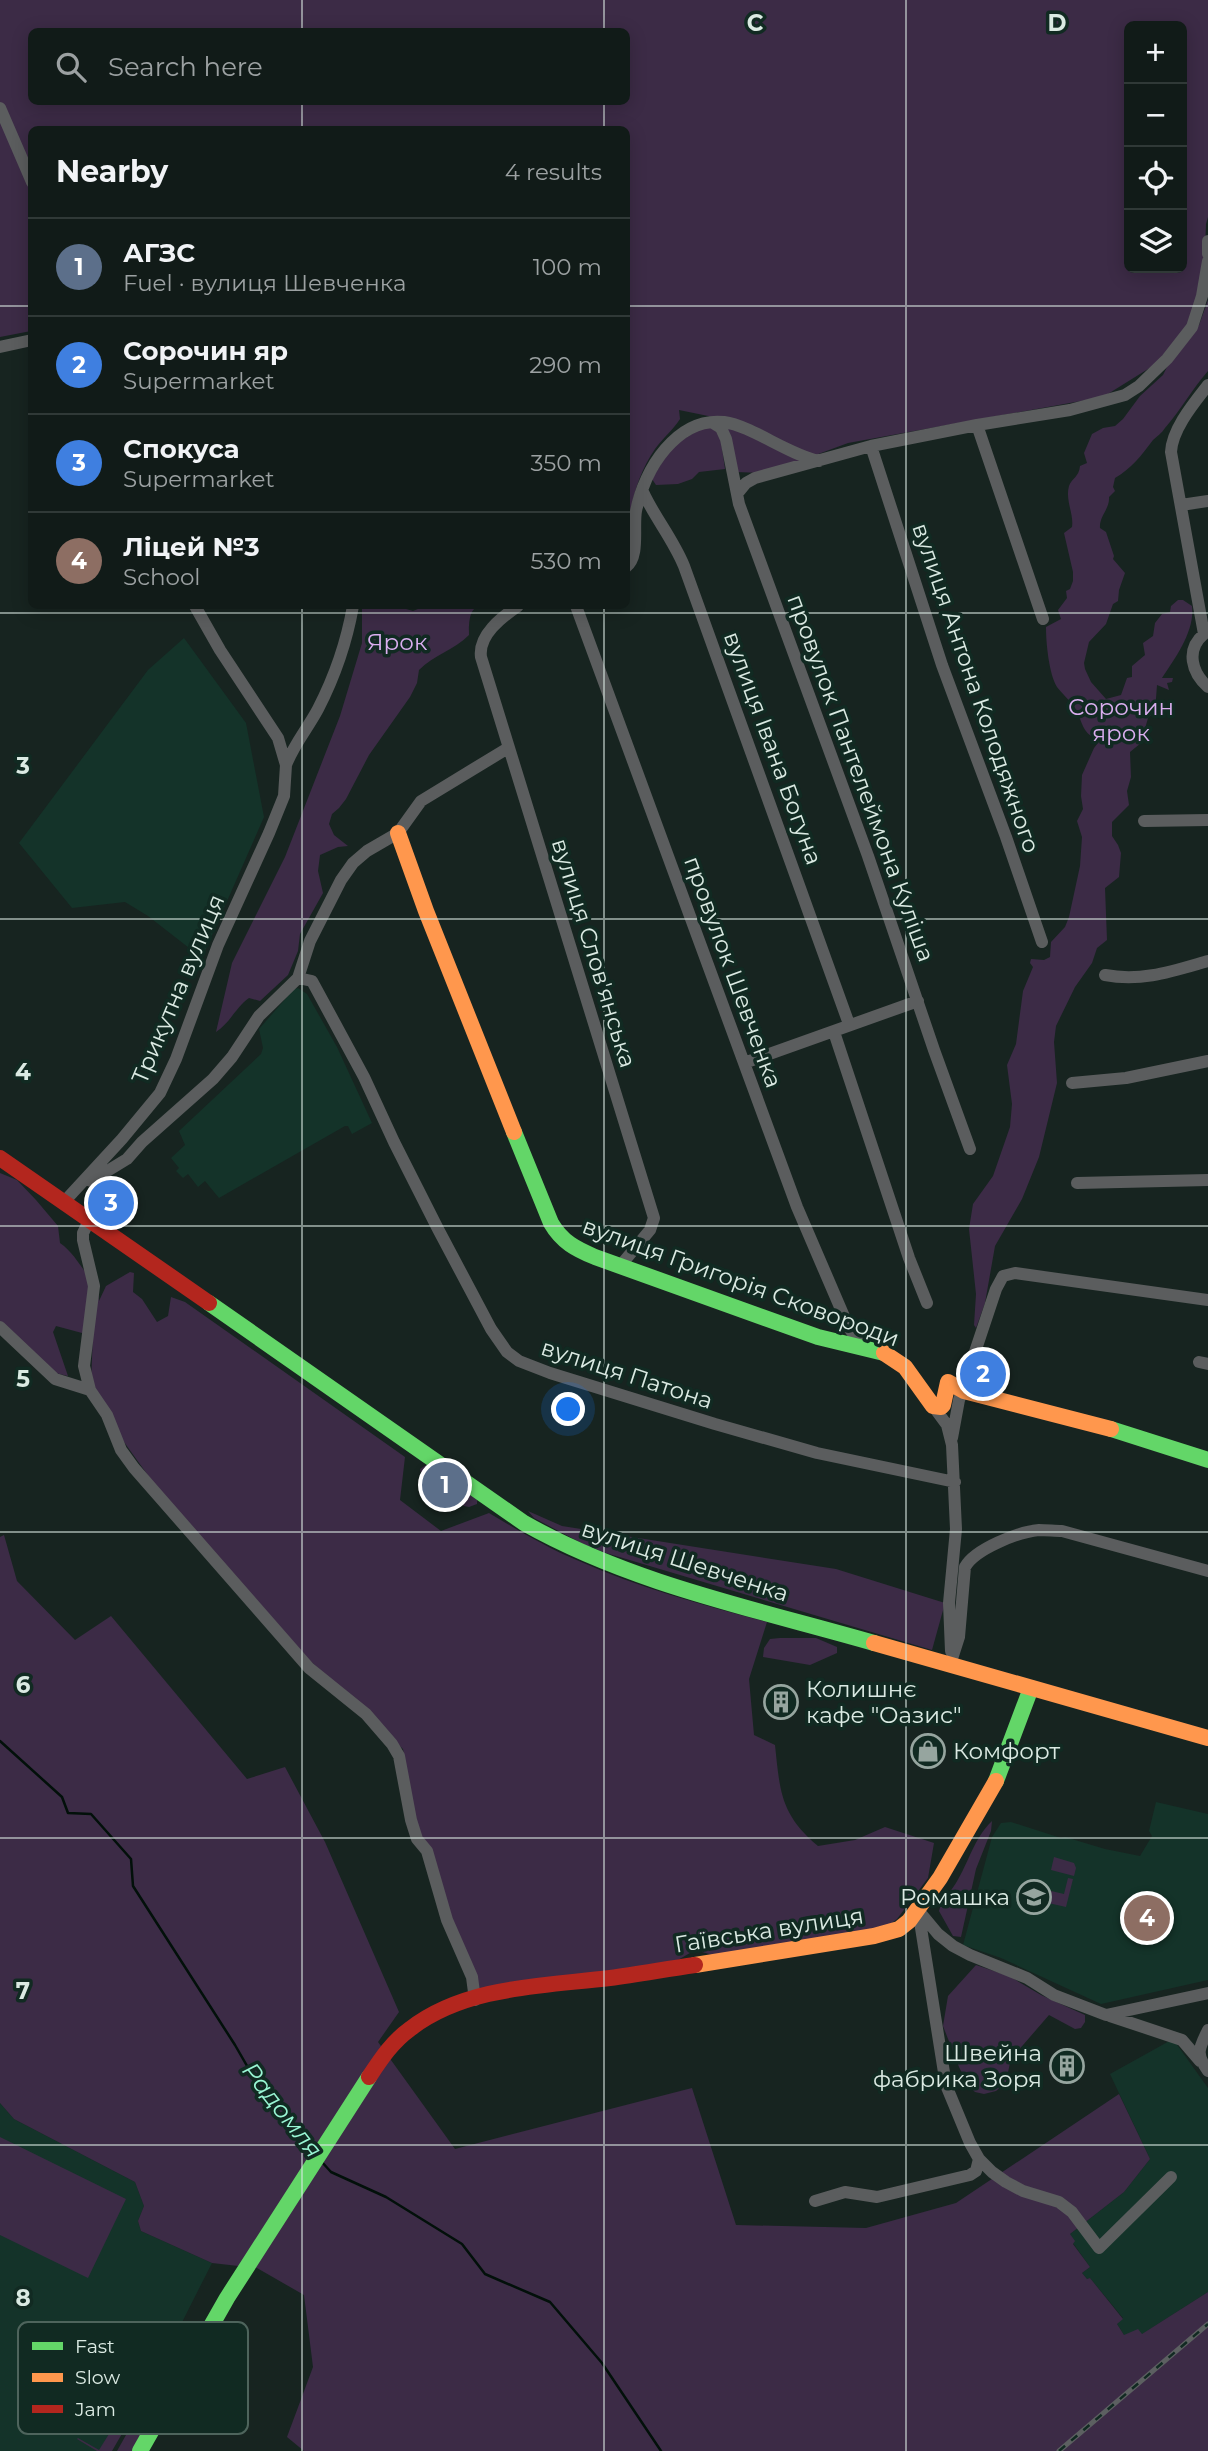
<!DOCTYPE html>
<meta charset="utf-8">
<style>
body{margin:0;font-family:Montserrat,sans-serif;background:#1e2825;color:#f1f3f6}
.controls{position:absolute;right:21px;top:21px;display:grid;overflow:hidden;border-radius:10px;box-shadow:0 4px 18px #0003}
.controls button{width:63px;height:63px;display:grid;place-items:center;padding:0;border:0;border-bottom:2px solid #303937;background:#111b18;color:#f1f3f6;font:35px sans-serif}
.you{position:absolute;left:569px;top:1410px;width:24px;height:24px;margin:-18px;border:5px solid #fff;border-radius:50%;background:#1a73e8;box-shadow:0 0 0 10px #1a73e833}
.badge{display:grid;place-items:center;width:46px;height:46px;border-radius:50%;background:#db2777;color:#fff;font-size:23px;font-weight:700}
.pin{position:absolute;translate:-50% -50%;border:4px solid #fff;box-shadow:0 2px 7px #0006}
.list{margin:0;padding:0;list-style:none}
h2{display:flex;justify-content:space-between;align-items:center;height:91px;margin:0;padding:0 28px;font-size:30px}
h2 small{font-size:23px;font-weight:400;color:#9ca1a2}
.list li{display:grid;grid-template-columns:46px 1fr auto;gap:21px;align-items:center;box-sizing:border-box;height:98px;padding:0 28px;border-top:2px solid #303937}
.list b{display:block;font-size:26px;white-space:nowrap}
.list p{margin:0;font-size:23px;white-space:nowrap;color:#9ca1a2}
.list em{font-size:23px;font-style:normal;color:#9ca1a2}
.icon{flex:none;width:38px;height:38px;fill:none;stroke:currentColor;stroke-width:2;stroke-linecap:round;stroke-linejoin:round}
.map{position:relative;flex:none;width:1208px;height:2451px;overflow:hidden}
.search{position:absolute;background:#111b18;box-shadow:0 4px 18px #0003;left:28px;top:28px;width:602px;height:77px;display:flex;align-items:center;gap:18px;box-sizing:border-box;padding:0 24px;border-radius:10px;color:#9ca1a2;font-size:26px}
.panel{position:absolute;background:#111b18;box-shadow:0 4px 18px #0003;left:28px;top:126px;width:602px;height:483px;border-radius:10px}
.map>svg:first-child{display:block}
.built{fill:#143329}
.green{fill:#3c2b46;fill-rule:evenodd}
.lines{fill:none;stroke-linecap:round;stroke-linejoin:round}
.stream{stroke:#02100a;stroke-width:2.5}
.street{stroke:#5b5d5e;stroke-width:12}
.fast{stroke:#63d668;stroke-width:16}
.slow{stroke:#ff974d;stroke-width:16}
.jam{stroke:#b3261e;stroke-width:16}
.rail-casing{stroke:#5c6061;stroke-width:5}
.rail{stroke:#112a22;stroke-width:2.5;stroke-dasharray:8;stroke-linecap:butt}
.grid{fill:none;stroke:#dbeae3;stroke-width:2;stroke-opacity:0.55}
.labels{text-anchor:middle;stroke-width:7;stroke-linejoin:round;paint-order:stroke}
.park-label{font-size:23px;fill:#daaeef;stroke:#112a22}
.street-label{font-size:23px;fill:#dbeae3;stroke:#112a22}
.poi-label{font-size:23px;fill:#dbeae3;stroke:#112a22;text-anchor:start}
.water-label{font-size:24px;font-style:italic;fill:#9af7d5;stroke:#112a22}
.key{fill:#112a22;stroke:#4e645c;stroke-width:2}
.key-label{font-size:19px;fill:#dbeae3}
.grid-label{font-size:23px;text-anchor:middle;font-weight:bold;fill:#dbeae3;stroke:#112a22;stroke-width:7;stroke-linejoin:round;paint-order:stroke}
</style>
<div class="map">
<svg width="1208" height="2451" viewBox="0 0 1208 2451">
<rect width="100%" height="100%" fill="#172420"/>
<path class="built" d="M 184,638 L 246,723 L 264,817 L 202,958 L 148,916 L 125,902 L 72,908 L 19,843 L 148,670 Z
M 298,988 L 307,994 L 337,1047 L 372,1123 L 352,1134 L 348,1126 L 345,1126 L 219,1198 L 205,1181 L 198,1187 L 188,1174 L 183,1178 L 176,1171 L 179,1168 L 171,1158 L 185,1145 L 179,1131 L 261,1054 L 263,1048 L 259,1029 L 294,989 Z
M 1156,1802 L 1208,1814 L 1208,1980 L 1101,2004 L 1001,1958 L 963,1945 L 992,1837 L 1001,1823 L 1011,1822 L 1061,1838 L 1065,1837 L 1105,1849 L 1140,1856 L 1152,1836 L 1149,1831 Z
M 1173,2039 L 1208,2088 L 1208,2292 L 1141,2335 L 1124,2335 L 1117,2324 L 1123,2318 L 1090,2278 L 1087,2279 L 1082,2273 L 1090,2267 L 1073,2243 L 1070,2234 L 1124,2192 L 1150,2159 L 1110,2074 Z
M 0,2103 L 14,2119 L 135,2182 L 144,2206 L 138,2221 L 141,2231 L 212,2263 L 173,2340 L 159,2341 L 145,2364 L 151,2368 L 99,2451 L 0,2451 Z"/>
<path class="green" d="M 0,0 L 1208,0 L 1208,217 L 1206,224 L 1204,274 L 1187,325 L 1156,364 L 1103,397 L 848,443 L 767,473 L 735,472 L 718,418 L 679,410 L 680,419 C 673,430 663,438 655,449 C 635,478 628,513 627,548 L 626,130 L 32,130 L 31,331 L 0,337 ZM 1129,26 L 1182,26 L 1182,268 L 1129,268 ZM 32,32 L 626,32 L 626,102 L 32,102 Z
M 1208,300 L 1208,371 C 1192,389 1181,410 1165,428 C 1162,433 1157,436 1153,440 C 1141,456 1132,468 1115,478 L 1113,487 L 1115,491 L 1109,497 C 1110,509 1099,516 1100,528 L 1106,532 L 1114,556 L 1113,559 L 1125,573 L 1119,590 L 1118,601 L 1113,604 L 1106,624 L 1089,642 L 1084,663 L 1085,669 L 1091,682 L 1106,699 L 1121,695 L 1127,678 L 1132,677 L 1132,666 L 1145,655 L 1143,643 L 1153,636 L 1155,623 L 1162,614 L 1170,612 L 1171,606 L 1178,600 L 1183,600 L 1192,606 C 1195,631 1176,657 1162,678 L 1173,678 L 1172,682 L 1167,683 L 1169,690 L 1157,685 L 1155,712 L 1148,718 L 1141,743 L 1130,752 L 1131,777 L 1127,791 L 1129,805 L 1112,822 L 1112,836 L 1118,845 L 1121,853 L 1119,877 L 1105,888 L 1107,940 L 1097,948 L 1092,963 L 1075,987 L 1056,1026 L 1054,1042 L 1057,1083 L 1039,1157 L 1022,1199 L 995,1246 L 985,1303 L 976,1328 L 974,1325 L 976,1294 L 969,1229 L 973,1204 L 993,1176 L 1010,1127 L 1012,1104 L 1007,1065 L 1016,1044 L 1023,991 L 1033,967 L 1030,963 L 1031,959 L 1044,960 L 1050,957 L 1051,942 L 1065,927 L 1069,917 L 1080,866 L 1082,837 L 1077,821 L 1083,809 L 1081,796 L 1082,775 L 1094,748 L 1101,739 L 1099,733 L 1091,736 C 1081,729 1081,717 1075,708 C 1070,700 1062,694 1057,687 C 1049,674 1046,643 1046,627 L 1061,619 L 1058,610 L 1067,598 L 1066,591 L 1070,589 L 1073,581 L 1073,572 L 1064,533 L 1072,527 C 1074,514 1065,500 1069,486 C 1072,478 1079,477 1080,466 L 1087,463 L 1084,453 L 1092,434 L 1103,428 L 1115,426 L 1123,419 L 1140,396 L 1163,375 L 1168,365 L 1199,325 Z
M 707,425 L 720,434 L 725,469 L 699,472 L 692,479 L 678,484 L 656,485 L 652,479 L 672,446 Z
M 362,606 L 396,606 L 413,611 L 425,606 L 491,606 C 487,606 483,605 479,606 C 468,609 469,627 469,635 C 454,650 434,655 419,670 L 417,683 L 410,697 L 369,755 L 346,799 L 339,808 L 332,814 L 329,824 L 334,835 L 348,846 L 338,847 L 320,855 L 318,871 L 323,893 L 300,934 L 298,951 L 288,975 L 260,1001 L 249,998 C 236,1007 230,1023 216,1032 L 232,963 L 285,857 L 340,716 L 362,643 Z
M 0,1173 L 17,1180 L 36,1200 L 58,1226 L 60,1243 C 77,1255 83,1273 98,1287 L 99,1301 L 106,1286 L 130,1272 L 134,1273 L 133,1292 L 142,1299 L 157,1322 L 168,1316 L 171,1297 L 185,1302 L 405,1457 L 400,1500 L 441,1531 L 489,1513 C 518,1530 547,1548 579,1561 C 639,1588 703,1605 767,1622 L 749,1679 L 754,1735 L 775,1745 C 780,1791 780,1814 818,1846 L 855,1840 L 885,1827 L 934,1843 L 928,1878 L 897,1919 L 885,1928 L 720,1957 L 695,1950 L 666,1967 L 478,1990 L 416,1821 L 403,1749 L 303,1654 L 160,1492 L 124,1442 L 91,1384 L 93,1332 L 82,1333 L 56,1326 L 53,1332 L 68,1376 L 55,1373 L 0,1322 Z
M 426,1465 L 477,1500 L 477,1504 L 469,1507 L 464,1506 L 422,1478 L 420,1469 Z
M 528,1511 L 562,1526 L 836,1569 L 945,1603 L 932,1650 L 606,1553 L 585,1545 L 534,1518 Z
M 4,1535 L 17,1581 L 75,1640 L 111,1616 L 247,1779 L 285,1767 L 325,1842 L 399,2012 L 378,2042 L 455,2149 L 692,2088 L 736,2225 L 866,2228 L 956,2203 L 1119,2094 L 1150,2159 L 1124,2192 L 1070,2234 L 1075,2241 L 1073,2244 L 1090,2267 L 1082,2273 L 1087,2279 L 1090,2278 L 1123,2319 L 1117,2324 L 1124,2335 L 1138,2329 L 1142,2334 L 1208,2292 L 1208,2451 L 304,2451 L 287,2437 L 313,2367 L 304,2295 L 257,2268 L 212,2263 L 141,2231 L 138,2221 L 144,2206 L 135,2182 L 14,2119 L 0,2103 L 0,1537 Z
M 780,1638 L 816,1638 L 837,1647 L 837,1653 L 810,1665 L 763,1657 L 764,1648 L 770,1639 Z
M 992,1821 L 991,1831 L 976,1869 L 961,1937 L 953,1936 L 939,1911 C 942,1899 950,1893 956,1883 C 969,1862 974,1838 992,1821 Z
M 1054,1857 L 1074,1863 L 1076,1868 L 1074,1876 L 1051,1870 Z
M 1068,1878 L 1073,1879 L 1066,1907 L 1044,1902 L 1047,1890 L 1064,1894 Z
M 976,1965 L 1009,1976 L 1041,1995 L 1085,2015 L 1085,2022 L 1081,2028 L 1075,2029 L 1049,2015 L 1017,2052 L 1010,2063 L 1006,2082 L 996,2091 L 984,2094 L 975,2092 L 968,2085 L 959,2067 L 943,2026 L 948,1996 Z
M 0,2137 L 126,2199 L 88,2278 L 0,2235 Z
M 132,2397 L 138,2406 L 112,2451 L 97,2451 L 77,2439 L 78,2438 L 99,2450 Z
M 154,2407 L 134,2451 L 117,2451 L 139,2412 Z"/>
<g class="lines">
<path class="stream" d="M 0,1741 L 62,1797 L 68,1813 L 91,1814 L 131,1859 L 133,1886 L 235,2045 L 262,2092 L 311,2152
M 321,2161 L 331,2172 L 386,2197 L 462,2244 L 485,2274 L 550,2302 L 602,2363 L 661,2451"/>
<path class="street" d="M 0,108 L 32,182
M 1208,241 L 1208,254
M 0,347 L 32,340
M 713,423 L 721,428 L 726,439 L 739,504 L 868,856 L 934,1050 L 970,1149
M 871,446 L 942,665 L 1006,837 L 1042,942
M 643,492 C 655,518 673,539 684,566 L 849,1024
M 737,494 L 746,483 L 755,478 L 871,446 L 977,425
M 1181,505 L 1208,501
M 626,567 C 640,557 633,527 636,511 C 644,469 677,417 724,422 C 752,426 787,454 819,461
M 518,606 C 502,617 478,635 481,657 L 654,1218 L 650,1230 L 621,1265
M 576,606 L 797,1207 L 849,1328 L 863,1347
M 1043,619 L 977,425 L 1070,410 L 1125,395 L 1139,386 L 1167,359 L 1192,327 L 1202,296 L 1208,261
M 1204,634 L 1171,452 C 1172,429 1194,403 1208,385
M 1204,634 C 1185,650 1192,673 1208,687
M 286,765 C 294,744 308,728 318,709 C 334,678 347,640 353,606
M 1144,821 L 1208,820
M 1105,975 C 1142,982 1173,971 1208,961
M 298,978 L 312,981 L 364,1077 L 394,1142 L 438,1229 L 491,1329 L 507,1352 L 519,1361 L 550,1373 L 715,1424 L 817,1453 L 955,1482
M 834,1032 L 909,1258 L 927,1303
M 744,1063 L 918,1001
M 1072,1083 L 1126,1078 L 1208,1061
M 91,1181 L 127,1159 L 142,1142 L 213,1079 L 232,1057 L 259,1016 L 298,978 L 310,941 L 341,880 L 353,863 L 367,851 L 398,833 L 421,801 L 508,748
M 1077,1183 L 1208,1180
M 63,1203 L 122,1139 L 160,1093 L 176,1059 L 218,945 L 269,833 L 284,796 L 286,765 L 278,738 L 220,650 L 195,606
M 89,1221 L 83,1233 L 83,1240 L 94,1286 L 84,1366 L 90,1390
M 0,1327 L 55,1379 L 90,1390 L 107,1415 L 121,1450 L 134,1468 L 309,1668 L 366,1714 L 392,1744 L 399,1756 L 411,1820 L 417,1839 L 427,1851 L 447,1920 L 472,1977 L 475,2000
M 1199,1362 L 1208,1364
M 933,1406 L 947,1425 L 952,1445 L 956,1529 L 949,1603 L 951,1651
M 952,1438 L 959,1400 L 996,1289 L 1003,1276 L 1015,1273 L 1208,1300
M 950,1665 L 959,1637 L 965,1567 C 975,1549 1018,1532 1039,1530 C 1047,1530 1055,1531 1062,1531 L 1208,1571
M 918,1909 L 946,2085 L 970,2143 L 979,2159 L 992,2172 L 1006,2182 L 1023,2191 L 1059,2202 L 1072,2212 L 1099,2248 L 1171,2177
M 918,1910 L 938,1934 L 953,1946 L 970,1955 L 1027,1978 L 1054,1995 L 1106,2015 L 1208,1993
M 1110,2016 L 1182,2040 L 1200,2061
M 1208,2030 C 1199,2049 1195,2053 1208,2071
M 815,2201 L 845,2192 L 877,2197 L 970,2175 L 976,2171 L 979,2159"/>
<path class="fast" d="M 514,1132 L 551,1223 C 562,1242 576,1249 595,1257 L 818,1337 L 884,1353
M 209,1303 L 524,1523 C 632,1584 756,1609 874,1643
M 1111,1429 L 1208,1460
M 996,1781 L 1031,1688
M 140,2451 L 227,2298 L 369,2077"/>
<path class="slow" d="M 398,833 L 426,911 L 514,1132
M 884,1353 L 905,1367 L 933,1406 L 941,1407 L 943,1405 L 948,1382 L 964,1391 L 1111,1429
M 874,1643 L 1208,1738
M 695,1965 L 874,1936 L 899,1929 L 909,1921 L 940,1878 L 996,1781"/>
<path class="jam" d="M 0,1158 L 209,1303
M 369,2077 C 381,2059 392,2042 410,2029 C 465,1986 544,1986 610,1978 C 639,1974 667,1969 695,1965"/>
<g class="rail-casing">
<path id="rail" d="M 1059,2451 L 1208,2324"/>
</g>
<use href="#rail" class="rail"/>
</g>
<path class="grid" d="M 302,0 L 302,32M 604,0 L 604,32M 906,0 L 906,2451M 302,102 L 302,130M 604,102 L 604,130M 0,306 L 32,306M 626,306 L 1208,306M 302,606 L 302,2451M 604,606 L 604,2451M 0,613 L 1208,613M 0,919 L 1208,919M 0,1226 L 1208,1226M 0,1532 L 1208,1532M 0,1838 L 1208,1838M 0,2145 L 1208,2145"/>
<defs>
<g id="building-ring" transform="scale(1.75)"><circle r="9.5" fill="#112a22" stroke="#96a59f" stroke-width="1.5"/><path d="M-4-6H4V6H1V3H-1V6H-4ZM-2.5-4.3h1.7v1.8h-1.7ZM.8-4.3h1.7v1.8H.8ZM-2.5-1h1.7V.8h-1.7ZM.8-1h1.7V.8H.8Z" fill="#96a59f"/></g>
<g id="shop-ring" transform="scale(1.75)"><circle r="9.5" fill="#112a22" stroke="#96a59f" stroke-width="1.5"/><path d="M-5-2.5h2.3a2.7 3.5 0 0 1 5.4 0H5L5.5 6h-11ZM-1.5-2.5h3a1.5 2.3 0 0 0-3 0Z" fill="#96a59f"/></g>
<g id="school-ring" transform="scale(1.75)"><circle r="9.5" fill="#112a22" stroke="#96a59f" stroke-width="1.5"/><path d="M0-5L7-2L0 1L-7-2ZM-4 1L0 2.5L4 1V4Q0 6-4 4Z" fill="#96a59f"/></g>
</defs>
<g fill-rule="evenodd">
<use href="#building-ring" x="781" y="1702"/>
<use href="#shop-ring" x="928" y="1751"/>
<use href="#school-ring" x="1034" y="1897"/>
<use href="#building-ring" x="1067" y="2066"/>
</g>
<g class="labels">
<g class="park-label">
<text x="397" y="650">Ярок</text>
<text x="1121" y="715">Сорочин<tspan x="1121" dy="26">ярок</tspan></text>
</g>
<g class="street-label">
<text transform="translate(976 688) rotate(71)" y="8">вулиця Антона Колодяжного</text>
<text transform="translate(773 748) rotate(70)" y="8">вулиця Івана Богуна</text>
<text transform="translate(861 778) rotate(70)" y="8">провулок Пантелеймона Куліша</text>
<text transform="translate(594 953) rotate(73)" y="8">вулиця Слов'янська</text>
<text transform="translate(733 972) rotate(70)" y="8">провулок Шевченка</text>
<text transform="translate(178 989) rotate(-67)" y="8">Трикутна вулиця</text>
<text transform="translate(741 1282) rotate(20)" y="8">вулиця Григорія Сковороди</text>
<text transform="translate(627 1374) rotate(18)" y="8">вулиця Патона</text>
<text transform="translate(685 1561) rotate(18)" y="8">вулиця Шевченка</text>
<text transform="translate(769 1930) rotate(-9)" y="8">Гаївська вулиця</text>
</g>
<g class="poi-label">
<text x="806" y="1697">Колишнє<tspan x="806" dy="26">кафе "Оазис"</tspan></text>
<text x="953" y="1759">Комфорт</text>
<text x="1010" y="1905" text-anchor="end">Ромашка</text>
<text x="1042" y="2061" text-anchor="end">Швейна<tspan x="1042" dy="26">фабрика Зоря</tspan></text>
</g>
<g class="water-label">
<text transform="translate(282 2110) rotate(52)" y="8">Радомля</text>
</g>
</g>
<rect x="18" y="2322" width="230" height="112" rx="10" class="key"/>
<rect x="32" y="2342" width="31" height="8" fill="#63d668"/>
<rect x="32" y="2373" width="31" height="9" fill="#ff974d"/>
<rect x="32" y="2405" width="31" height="8" fill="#b3261e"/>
<g class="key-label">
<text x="75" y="2353">Fast</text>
<text x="75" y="2384">Slow</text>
<text x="75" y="2416">Jam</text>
</g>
<g class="grid-label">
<text x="755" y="31">C</text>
<text x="1057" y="31">D</text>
<text x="23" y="774">3</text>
<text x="23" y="1080">4</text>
<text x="23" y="1387">5</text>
<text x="23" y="1693">6</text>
<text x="23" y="1999">7</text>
<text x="23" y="2306">8</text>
</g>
</svg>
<div class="controls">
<button>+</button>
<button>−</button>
<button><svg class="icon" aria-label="locate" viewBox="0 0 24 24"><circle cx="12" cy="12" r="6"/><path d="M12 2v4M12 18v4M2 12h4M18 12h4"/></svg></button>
<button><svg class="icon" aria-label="layers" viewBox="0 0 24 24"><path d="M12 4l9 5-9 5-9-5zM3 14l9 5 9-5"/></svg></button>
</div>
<div class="you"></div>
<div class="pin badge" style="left:445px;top:1485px;background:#5c6f8a">1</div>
<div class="pin badge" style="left:983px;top:1374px;background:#3f7fe0">2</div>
<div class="pin badge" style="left:111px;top:1203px;background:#3f7fe0">3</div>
<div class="pin badge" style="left:1147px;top:1918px;background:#8d6e63">4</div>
<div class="search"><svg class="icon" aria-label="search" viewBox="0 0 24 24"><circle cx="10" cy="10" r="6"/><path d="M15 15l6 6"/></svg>Search here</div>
<section class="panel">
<h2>Nearby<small>4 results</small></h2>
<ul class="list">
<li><span class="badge" style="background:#5c6f8a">1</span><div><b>АГЗС</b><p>Fuel · вулиця Шевченка</p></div><em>100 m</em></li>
<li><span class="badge" style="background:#3f7fe0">2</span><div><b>Сорочин яр</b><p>Supermarket</p></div><em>290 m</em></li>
<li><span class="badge" style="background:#3f7fe0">3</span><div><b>Спокуса</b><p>Supermarket</p></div><em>350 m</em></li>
<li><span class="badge" style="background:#8d6e63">4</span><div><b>Ліцей №3</b><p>School</p></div><em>530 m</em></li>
</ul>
</section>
</div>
